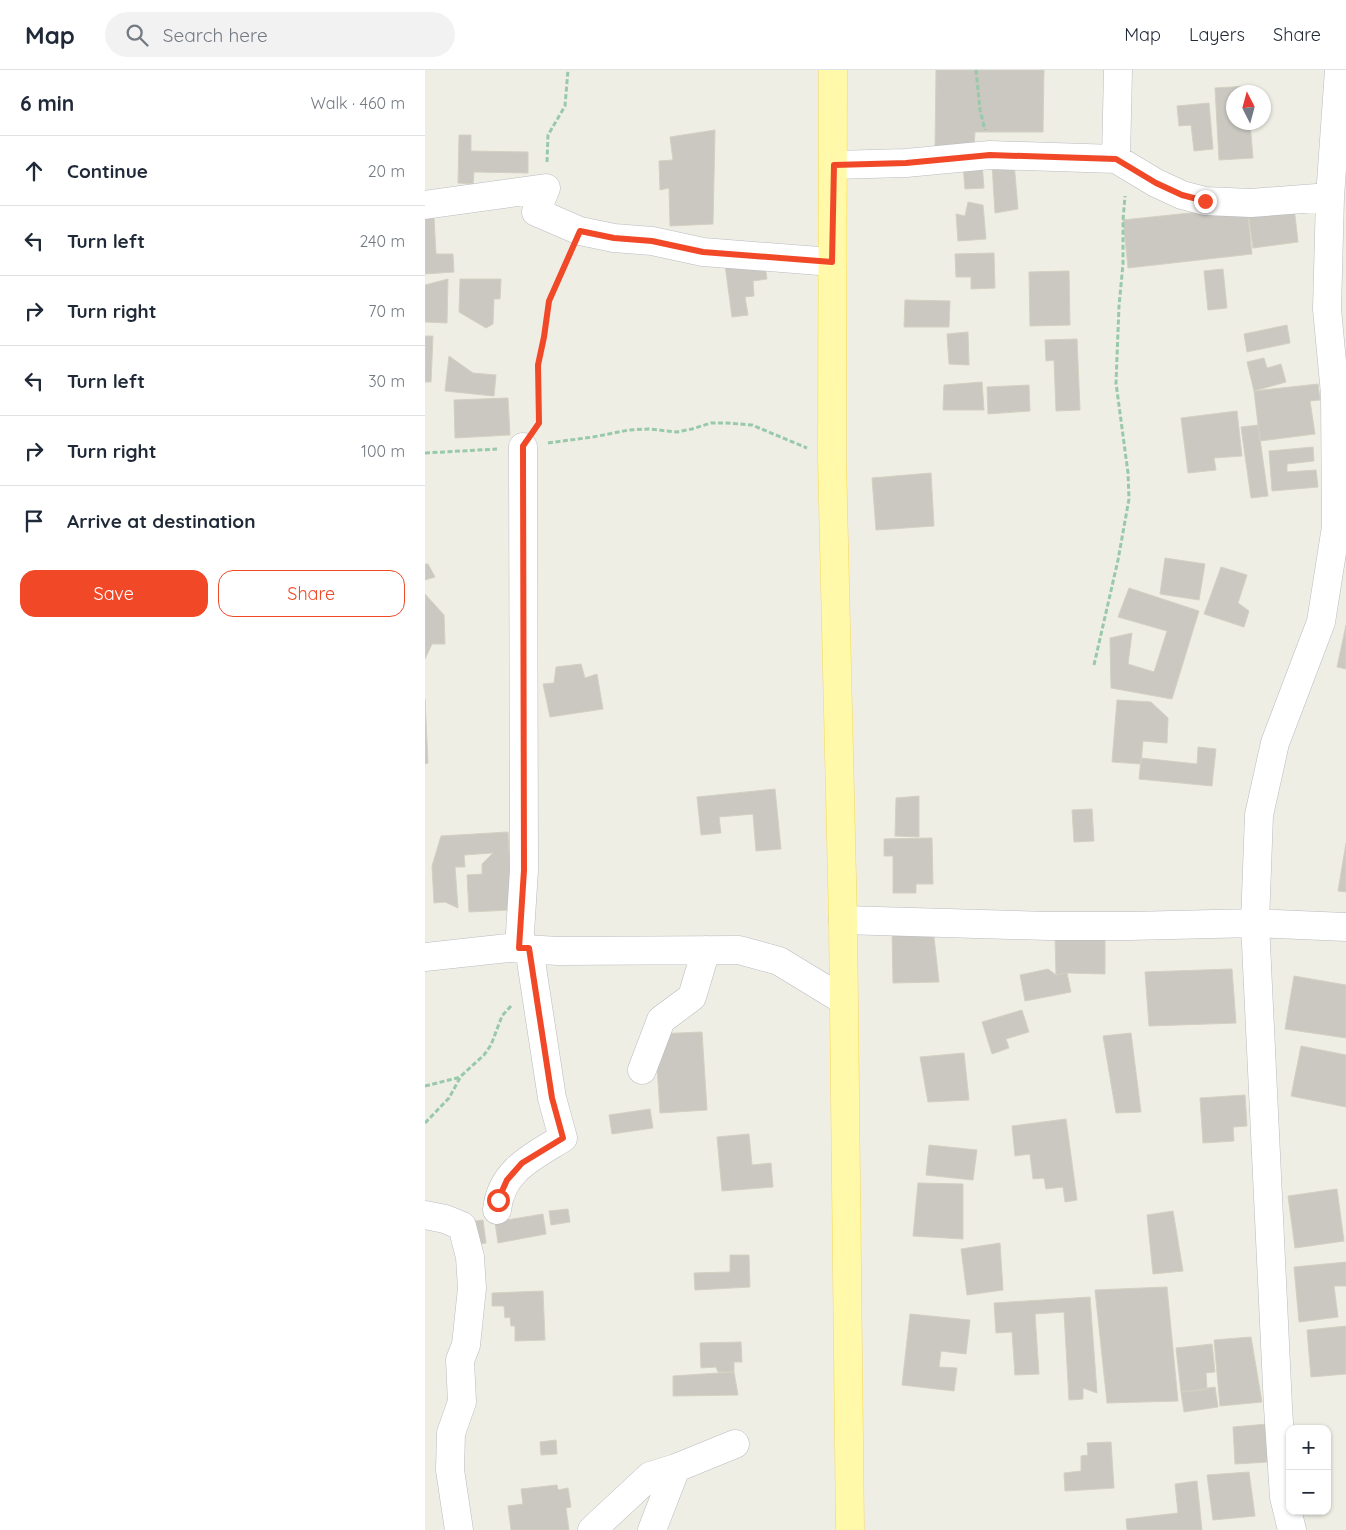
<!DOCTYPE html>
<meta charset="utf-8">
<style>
body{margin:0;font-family:Quicksand,sans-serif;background:#f2f2f3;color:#1f2937}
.controls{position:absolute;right:15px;bottom:15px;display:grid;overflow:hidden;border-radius:10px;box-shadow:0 1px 4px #0004}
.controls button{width:45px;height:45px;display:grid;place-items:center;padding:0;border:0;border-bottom:1px solid #e0e1e3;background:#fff;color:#1f2937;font:25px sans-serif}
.compass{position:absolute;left:801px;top:15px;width:45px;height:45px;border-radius:50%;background:#fff;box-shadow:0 1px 4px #0004;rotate:354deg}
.stop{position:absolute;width:15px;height:15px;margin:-11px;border:4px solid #f14928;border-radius:50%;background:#fff}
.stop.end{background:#f14928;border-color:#fff;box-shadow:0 1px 5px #0008}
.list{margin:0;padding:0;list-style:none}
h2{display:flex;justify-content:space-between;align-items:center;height:65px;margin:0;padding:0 20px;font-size:21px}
h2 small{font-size:16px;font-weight:400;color:#747a83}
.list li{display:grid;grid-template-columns:32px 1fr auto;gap:15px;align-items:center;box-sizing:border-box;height:70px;padding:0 20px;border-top:1px solid #e0e1e3}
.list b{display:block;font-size:19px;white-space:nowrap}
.list em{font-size:16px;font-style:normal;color:#747a83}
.actions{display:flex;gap:10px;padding:15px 20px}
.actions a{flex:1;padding:11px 0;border:1px solid #f14928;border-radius:15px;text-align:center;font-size:18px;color:#f14928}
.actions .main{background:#f14928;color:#fff}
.icon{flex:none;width:28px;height:28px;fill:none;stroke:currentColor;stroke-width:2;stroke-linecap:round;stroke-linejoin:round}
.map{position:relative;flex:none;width:921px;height:1460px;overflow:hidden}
header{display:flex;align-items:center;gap:30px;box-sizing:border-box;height:70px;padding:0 25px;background:#fff;border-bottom:1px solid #e0e1e3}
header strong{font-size:24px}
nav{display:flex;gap:28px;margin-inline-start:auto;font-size:18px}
.search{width:350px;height:45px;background:#f2f2f3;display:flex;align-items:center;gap:12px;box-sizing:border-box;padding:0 18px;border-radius:28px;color:#747a83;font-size:19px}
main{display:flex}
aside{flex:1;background:#fff}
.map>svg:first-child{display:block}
.building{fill:#cac8c1;stroke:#d4d0c2}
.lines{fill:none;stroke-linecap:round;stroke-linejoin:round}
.minor-casing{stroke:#b9bbc1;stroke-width:29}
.major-casing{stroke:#f8d854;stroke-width:29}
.path{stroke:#98c9aa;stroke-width:3;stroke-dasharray:5 2.5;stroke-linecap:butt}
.minor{stroke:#fff;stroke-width:28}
.major{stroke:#fff9a9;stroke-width:28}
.route{stroke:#f14928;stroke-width:6}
</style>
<header>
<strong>Map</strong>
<div class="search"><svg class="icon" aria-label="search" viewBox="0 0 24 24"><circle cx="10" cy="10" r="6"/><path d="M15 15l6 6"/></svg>Search here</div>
<nav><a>Map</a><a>Layers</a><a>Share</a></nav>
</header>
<main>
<aside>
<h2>6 min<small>Walk · 460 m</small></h2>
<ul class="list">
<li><svg class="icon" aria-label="ahead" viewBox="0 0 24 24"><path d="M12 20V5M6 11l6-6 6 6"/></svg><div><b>Continue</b></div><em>20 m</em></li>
<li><svg class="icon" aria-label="left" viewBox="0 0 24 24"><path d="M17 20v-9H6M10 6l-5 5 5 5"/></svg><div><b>Turn left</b></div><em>240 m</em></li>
<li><svg class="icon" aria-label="right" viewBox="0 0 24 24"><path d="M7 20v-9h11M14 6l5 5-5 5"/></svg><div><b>Turn right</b></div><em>70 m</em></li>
<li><svg class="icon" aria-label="left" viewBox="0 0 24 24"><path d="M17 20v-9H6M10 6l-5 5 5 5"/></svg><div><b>Turn left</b></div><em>30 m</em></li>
<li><svg class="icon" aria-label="right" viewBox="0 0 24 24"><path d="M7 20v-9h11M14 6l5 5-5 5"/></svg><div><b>Turn right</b></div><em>100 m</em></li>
<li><svg class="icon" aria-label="arrive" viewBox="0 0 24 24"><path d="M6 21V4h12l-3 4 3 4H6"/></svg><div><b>Arrive at destination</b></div></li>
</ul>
<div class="actions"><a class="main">Save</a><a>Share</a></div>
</aside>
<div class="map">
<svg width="921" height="1460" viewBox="0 0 921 1460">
<rect width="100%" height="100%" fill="#efeee4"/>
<path class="building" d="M 511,0 L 619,0 L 618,62 L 550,62 L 549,79 L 510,78 Z
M 823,16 L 823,22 L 808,22 L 808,52 L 825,52 L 828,88 L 794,90 L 790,18 Z
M 784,33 L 788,79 L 769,81 L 766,55 L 754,56 L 752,36 Z
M 290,60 L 288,154 L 245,156 L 244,118 L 235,120 L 234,91 L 248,90 L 245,67 Z
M 34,65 L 46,65 L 46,81 L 103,82 L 103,103 L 49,102 L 48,114 L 33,113 Z
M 556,81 L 559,118 L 540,119 L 537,83 Z
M 589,92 L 593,139 L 570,143 L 567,94 Z
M 543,132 L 558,135 L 561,169 L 533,171 L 531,144 L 540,146 Z
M 822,137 L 827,184 L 703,198 L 698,150 Z
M 869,137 L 873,172 L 828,178 L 823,142 Z
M 0,148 L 9,148 L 11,184 L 28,184 L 29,202 L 0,204 Z
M 569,183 L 570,218 L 546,219 L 546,207 L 531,207 L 530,184 Z
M 339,190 L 342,209 L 328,211 L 329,226 L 320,227 L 323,245 L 307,247 L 300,195 Z
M 798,199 L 802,238 L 783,240 L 779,201 Z
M 644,201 L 645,255 L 605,256 L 604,202 Z
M 23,209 L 22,253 L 0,252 L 0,215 Z
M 35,209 L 76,209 L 75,229 L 69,229 L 68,254 L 61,258 L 34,242 Z
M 480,230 L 525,231 L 524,257 L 479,257 Z
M 862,255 L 865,273 L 822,282 L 819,264 Z
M 543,262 L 544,295 L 524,294 L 522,264 Z
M 0,266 L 8,266 L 6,312 L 0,312 Z
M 652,269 L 655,340 L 631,341 L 629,290 L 621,291 L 620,270 Z
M 24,286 L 48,303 L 71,305 L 69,326 L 20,321 Z
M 839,288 L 842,298 L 856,294 L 861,312 L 829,321 L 822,292 Z
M 557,312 L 559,340 L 518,340 L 519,315 Z
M 893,314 L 895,330 L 885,331 L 890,364 L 835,371 L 829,321 Z
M 604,315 L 605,341 L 563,344 L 562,317 Z
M 83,328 L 85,365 L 30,368 L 29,330 Z
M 812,341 L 817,386 L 789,388 L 791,400 L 763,403 L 756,348 Z
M 833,355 L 843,426 L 826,428 L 816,357 Z
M 888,377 L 889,391 L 862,394 L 862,402 L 891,400 L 893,417 L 847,421 L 844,381 Z
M 506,403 L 509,456 L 451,460 L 447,408 Z
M 740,488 L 780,494 L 774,530 L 735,524 Z
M 0,494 L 3,494 L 10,507 L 0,510 Z
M 796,497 L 822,505 L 813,533 L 824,541 L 819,557 L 779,544 Z
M 704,518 L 774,541 L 747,629 L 686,618 L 685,568 L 707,563 L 703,594 L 729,602 L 742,561 L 693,547 Z
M 0,524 L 19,545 L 20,574 L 7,574 L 0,589 Z
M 921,555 L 921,599 L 912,597 Z
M 156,594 L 160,608 L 172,604 L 178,639 L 125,647 L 118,614 L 129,613 L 131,597 Z
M 0,629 L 3,693 L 0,694 Z
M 692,630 L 726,632 L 743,648 L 742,673 L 718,671 L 716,694 L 687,692 Z
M 773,677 L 791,679 L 787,716 L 714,709 L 716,688 L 772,694 Z
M 350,719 L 356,779 L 331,781 L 328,744 L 294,747 L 296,763 L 276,765 L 272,727 Z
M 494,726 L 494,767 L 470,766 L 471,728 Z
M 667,739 L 669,771 L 649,772 L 647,740 Z
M 83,762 L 87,840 L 44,842 L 42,805 L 57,804 L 57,794 L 68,783 L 39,785 L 40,797 L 30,797 L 33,838 L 20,832 L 9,833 L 7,796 L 16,766 Z
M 507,768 L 508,814 L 491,814 L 491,823 L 468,823 L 468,786 L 459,786 L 459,769 Z
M 921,773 L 921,822 L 913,821 Z
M 508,858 L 514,912 L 468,913 L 467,861 Z
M 680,866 L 680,904 L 642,903 L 631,905 L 630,867 Z
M 623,899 L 631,905 L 642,903 L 646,922 L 600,931 L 595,905 Z
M 807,899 L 811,953 L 724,956 L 720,902 Z
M 869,906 L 921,915 L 921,968 L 860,959 Z
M 597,940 L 604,962 L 581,969 L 584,978 L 567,984 L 557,952 Z
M 277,962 L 282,1040 L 235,1043 L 230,964 Z
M 706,963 L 716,1042 L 691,1043 L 678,966 Z
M 876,976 L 921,985 L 921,1037 L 866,1026 Z
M 539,983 L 544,1030 L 503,1032 L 495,987 Z
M 820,1025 L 822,1056 L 808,1057 L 809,1071 L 778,1073 L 775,1028 Z
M 225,1039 L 228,1058 L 187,1064 L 184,1045 Z
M 641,1049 L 652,1130 L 640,1132 L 638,1117 L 621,1119 L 619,1108 L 608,1109 L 605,1084 L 590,1086 L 587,1056 Z
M 324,1064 L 327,1095 L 346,1093 L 348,1117 L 297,1121 L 292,1067 Z
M 504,1075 L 552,1080 L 548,1110 L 501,1105 Z
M 493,1113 L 538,1114 L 538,1169 L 488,1166 Z
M 912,1119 L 919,1171 L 870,1178 L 863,1126 Z
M 143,1139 L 145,1152 L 126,1155 L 124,1141 Z
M 748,1141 L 758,1201 L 728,1204 L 722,1145 Z
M 118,1144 L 121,1164 L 73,1173 L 70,1152 Z
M 58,1150 L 61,1173 L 45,1175 L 41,1152 Z
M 575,1173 L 578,1220 L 542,1225 L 536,1179 Z
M 305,1185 L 324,1185 L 325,1217 L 270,1220 L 269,1203 L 305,1202 Z
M 921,1192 L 921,1216 L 909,1216 L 913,1247 L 874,1252 L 869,1197 Z
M 742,1217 L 753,1331 L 682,1333 L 670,1220 Z
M 118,1221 L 120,1270 L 90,1271 L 90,1256 L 86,1256 L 85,1247 L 80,1248 L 79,1236 L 67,1236 L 67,1223 Z
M 665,1227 L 672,1323 L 658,1318 L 658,1329 L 644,1330 L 639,1242 L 610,1244 L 614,1304 L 590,1305 L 587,1262 L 571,1263 L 569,1233 Z
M 485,1244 L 545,1250 L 541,1284 L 516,1281 L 514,1297 L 532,1298 L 529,1321 L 477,1315 Z
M 921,1256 L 921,1304 L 886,1307 L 882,1260 Z
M 826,1267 L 837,1332 L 795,1336 L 789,1270 Z
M 316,1272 L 317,1292 L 309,1292 L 309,1302 L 293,1302 L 291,1297 L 276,1298 L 275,1273 Z
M 787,1274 L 790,1302 L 781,1303 L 782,1320 L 756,1322 L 751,1278 Z
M 309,1302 L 313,1325 L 248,1326 L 248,1306 Z
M 790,1317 L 793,1337 L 759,1342 L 756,1322 Z
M 842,1354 L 844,1392 L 810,1394 L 808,1357 Z
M 131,1370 L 132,1384 L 116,1385 L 115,1372 Z
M 686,1372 L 689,1418 L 640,1421 L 639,1403 L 656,1401 L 656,1386 L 663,1385 L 662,1373 Z
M 824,1402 L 830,1446 L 788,1450 L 782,1405 Z
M 772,1411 L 777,1460 L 702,1460 L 701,1449 L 753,1443 L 750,1414 Z
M 132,1415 L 133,1420 L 143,1418 L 146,1437 L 141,1438 L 144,1460 L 86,1460 L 83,1436 L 98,1434 L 96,1419 Z"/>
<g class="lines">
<g class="minor-casing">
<path id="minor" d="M 691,89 L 693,0
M 409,95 L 481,93 L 565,85 L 691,89 L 731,113 L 757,125 L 780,131 L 826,133 L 905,127
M 0,135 L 121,118 L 111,142 L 155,161 L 189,168 L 227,171 L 278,182 L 407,192
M 418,850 L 623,856 L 705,856 L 830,853 L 921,857
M 94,878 L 99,800 L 98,377
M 0,887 L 83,878 L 133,881 L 314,880 L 354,891 L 418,930
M 217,1000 L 236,950 L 267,927 L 281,880
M 72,1140 C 76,1101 107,1087 138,1068 L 127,1028 L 104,878
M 0,1145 L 20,1149 L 37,1156 L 45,1187 L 47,1218 L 41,1275 L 35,1290 L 37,1332 L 26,1363 L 25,1400 L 34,1460
M 167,1460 L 225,1406 L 251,1398
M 227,1460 L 251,1398 L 310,1374
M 867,1460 L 859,1427 L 853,1337 L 830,853 L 834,745 L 850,673 L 896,552 L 911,457 L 910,324 L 902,239 L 905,127 L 914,0"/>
</g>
<g class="major-casing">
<path id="major" d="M 408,0 L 407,389 L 418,850 L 425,1460"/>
</g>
<path class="path" d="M 551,0 L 555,40 L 560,60
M 122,92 L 123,65 L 140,36 L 143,0
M 112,357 L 114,353 L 113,295 L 119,267 L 124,231 L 144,184
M 123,373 L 168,367 L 204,360 L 224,359 L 252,362 L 267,359 L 286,353 L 302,353 L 327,355 L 382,378
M 0,383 L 72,379
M 669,595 L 693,490 L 704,429 L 703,403 L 691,313 L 694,236 L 698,194 L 698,150 L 700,126
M 0,1016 L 36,1007
M 0,1053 L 24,1028 L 36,1006 L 59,985 L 66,975 L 77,946 L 86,936"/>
<use href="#minor" class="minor"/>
<use href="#major" class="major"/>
</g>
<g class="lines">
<path class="route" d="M 73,1130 L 82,1110 L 97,1093 L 138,1068 L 127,1028 L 104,878 L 94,878 L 99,800 L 98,376 L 114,353 L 113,295 L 119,267 L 124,231 L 155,161 L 189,168 L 227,171 L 278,182 L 407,192 L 409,95 L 481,93 L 565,85 L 691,89 L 731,113 L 757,125 L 780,131"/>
</g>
</svg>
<div class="controls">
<button>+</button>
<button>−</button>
</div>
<svg class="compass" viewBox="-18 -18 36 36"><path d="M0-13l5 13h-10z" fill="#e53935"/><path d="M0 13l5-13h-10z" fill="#747a83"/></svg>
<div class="stop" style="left:73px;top:1130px"></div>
<div class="stop end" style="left:780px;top:131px"></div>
</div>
</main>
